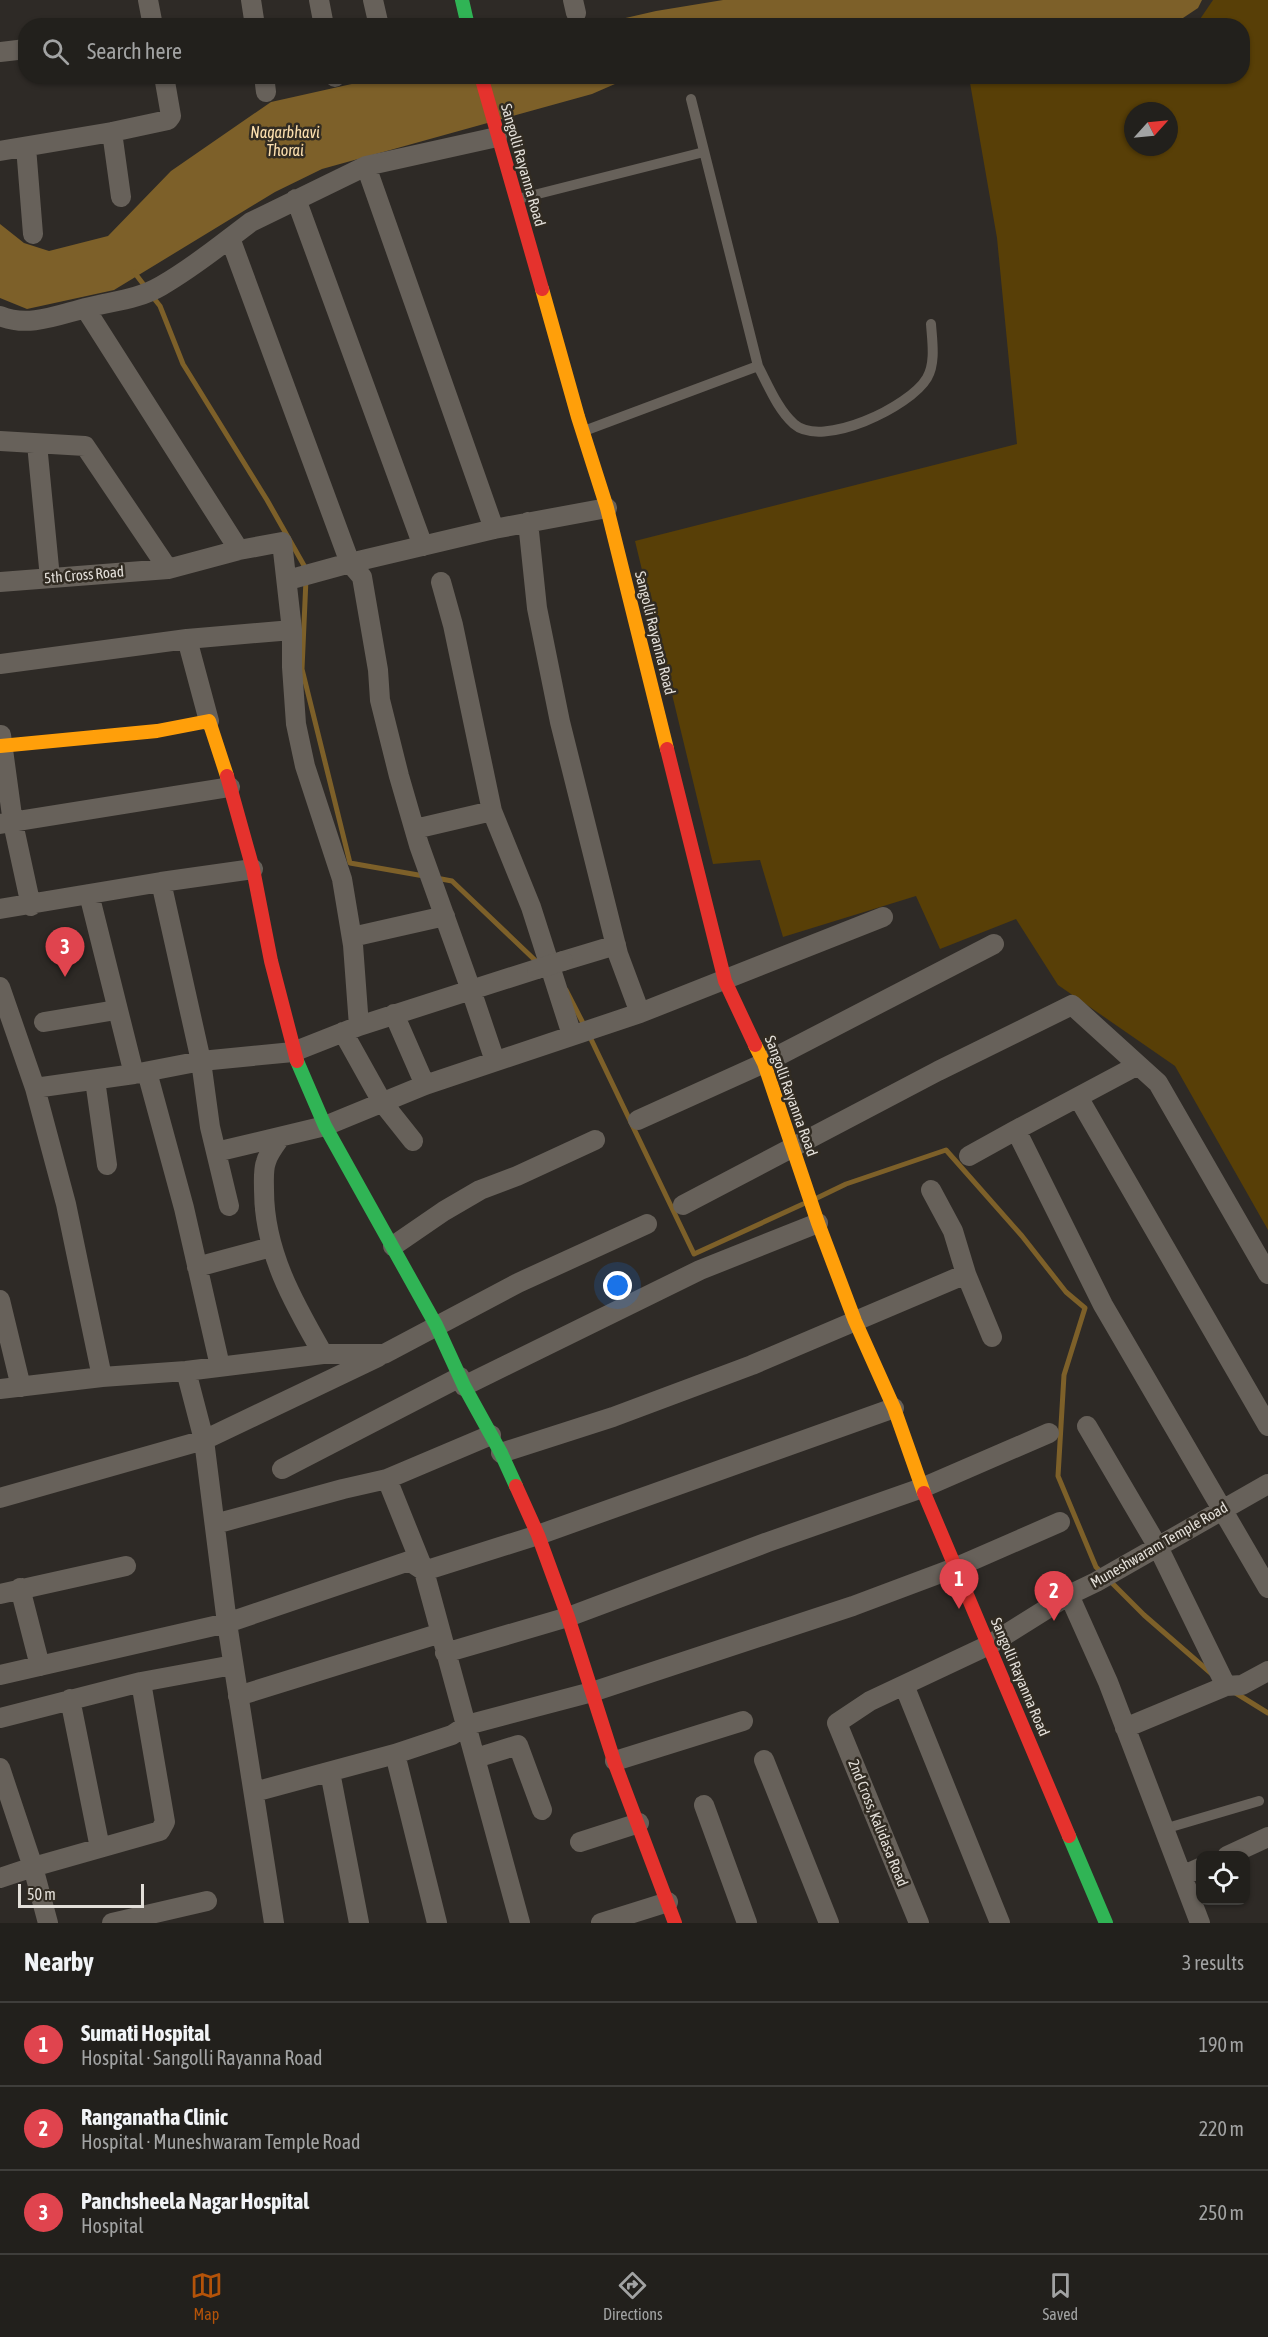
<!DOCTYPE html>
<meta charset="utf-8">
<style>
body{margin:0;font-family:"Asap Condensed",sans-serif;background:#2a2825;color:#f1f3f6}
.controls{position:absolute;right:18px;bottom:18px;display:grid;overflow:hidden;border-radius:12px;box-shadow:0 2px 4px #0004}
.controls button{width:54px;height:54px;display:grid;place-items:center;padding:0;border:0;border-bottom:2px solid #3f3e3b;background:#22201c;color:#f1f3f6;font:30px sans-serif}
.compass{position:absolute;left:1124px;top:102px;width:54px;height:54px;border-radius:50%;background:#22201c;box-shadow:0 2px 4px #0004;rotate:63deg}
.scale{position:absolute;left:18px;bottom:15px;width:126px;box-sizing:border-box;padding-left:6px;border:3px solid #e3dfd9;border-top:0;font-size:16px;line-height:21px;white-space:nowrap;color:#e3dfd9;-webkit-text-stroke:4px #312b22;paint-order:stroke}
.you{position:absolute;left:618px;top:1286px;width:21px;height:21px;margin:-15px;border:4px solid #fff;border-radius:50%;background:#1a73e8;box-shadow:0 0 0 9px #1a73e833}
.badge{display:grid;place-items:center;width:39px;height:39px;border-radius:50%;background:#b45309;color:#fff;font-size:20px;font-weight:700}
.pin{position:absolute;translate:-50% -50px;filter:drop-shadow(0 2px 3px #0008)}
.pin::after{content:'';position:absolute;top:32px;width:21px;height:18px;background:inherit;clip-path:polygon(0 0,100% 0,50% 100%)}
.list{margin:0;padding:0;list-style:none}
h2{display:flex;justify-content:space-between;align-items:center;height:78px;margin:0;padding:0 24px;font-size:26px}
h2 small{font-size:20px;font-weight:400;color:#a2a3a3}
.list li{display:grid;grid-template-columns:39px 1fr auto;gap:18px;align-items:center;box-sizing:border-box;height:84px;padding:0 24px;border-top:2px solid #3f3e3b}
.list b{display:block;font-size:22px;white-space:nowrap}
.list p{margin:0;font-size:20px;white-space:nowrap;color:#a2a3a3}
.list em{font-size:20px;font-style:normal;color:#a2a3a3}
.icon{flex:none;width:33px;height:33px;fill:none;stroke:currentColor;stroke-width:2;stroke-linecap:round;stroke-linejoin:round}
.map{position:relative;flex:none;width:1268px;height:1923px;overflow:hidden}
.search{position:absolute;background:#22201c;box-shadow:0 2px 4px #0004;left:18px;right:18px;top:18px;height:66px;display:flex;align-items:center;gap:15px;box-sizing:border-box;padding:0 21px;border-radius:24px;color:#a2a3a3;font-size:22px}
.sheet{height:330px;background:#22201c}
nav{display:flex;justify-content:space-around;align-items:center;box-sizing:border-box;height:84px;border-top:2px solid #3f3e3b;background:#22201c;font-size:16px;color:#a2a3a3}
nav a{display:grid;justify-items:center;gap:3px}
nav .on{color:#b45309}
.map>svg:first-child{display:block}
.green{fill:#583f07;fill-rule:evenodd}
.water{fill:#7d6029}
.lines{fill:none;stroke-linecap:round;stroke-linejoin:round}
.stream{stroke:#7d6029;stroke-width:5}
.lane{stroke:#67615a;stroke-width:10}
.street{stroke:#67615a;stroke-width:20}
.fast{stroke:#30b455;stroke-width:14}
.slow{stroke:#ff9f0a;stroke-width:14}
.jam{stroke:#e5322d;stroke-width:14}
.street-bridge{stroke:#67615a;stroke-width:20}
.labels{text-anchor:middle;stroke-width:5;stroke-linejoin:round;paint-order:stroke}
.street-label{font-size:15px;fill:#e3dfd9;stroke:#312b22}
.water-label{font-size:16px;font-style:italic;fill:#fde0af;stroke:#312b22}
</style>
<div class="map">
<svg width="1268" height="1923" viewBox="0 0 1268 1923">
<rect width="100%" height="100%" fill="#2e2a26"/>
<path class="green" d="M 1213,0 L 1268,0 L 1268,1230 L 1175,1066 L 1058,985 L 1016,919 L 940,949 L 916,896 L 783,937 L 760,860 L 713,864 L 635,541 L 1017,444 L 997,238 L 969,77 L 1242,76 L 1242,26 L 1196,25 ZM 1133,111 L 1169,111 L 1169,147 L 1133,147 Z"/>
<path class="water" d="M 723,0 L 1202,0 L 1198,8 L 1171,26 L 595,25 L 656,11 Z
M 383,77 L 631,77 L 592,94 L 322,169 L 275,192 L 114,290 L 27,309 L 0,298 L 0,224 L 24,243 L 49,251 L 108,236 L 171,171 L 271,102 Z"/>
<g class="lines">
<path class="stream" d="M 134,272 L 147,289
M 152,296 L 160,306 L 183,364 L 267,500 L 306,569
M 306,579 L 302,669 L 350,863 L 424,876
M 436,878 L 452,881 L 538,963
M 566,990 L 585,1027
M 589,1035 L 694,1254 L 803,1204
M 817,1198 L 846,1184 L 946,1150 L 1022,1236 L 1066,1292 L 1085,1308 L 1064,1375 L 1058,1476 L 1096,1567 L 1102,1573
M 1109,1580 L 1144,1615 L 1213,1675
M 1234,1692 L 1268,1713"/>
<path class="lane" d="M 691,99 L 758,366 C 768,385 778,410 794,424 C 822,449 910,407 927,378 C 936,363 932,340 931,324
M 518,199 L 704,152
M 584,431 L 758,366
M 1164,1829 L 1259,1801"/>
<path class="street" d="M 148,0 L 153,26
M 251,0 L 255,26
M 319,0 L 324,26
M 373,0 L 379,26
M 573,0 L 576,13
M 0,52 L 26,49
M 264,76 L 266,92
M 335,76 L 335,77
M 112,132 L 121,197
M 26,147 L 33,234
M 0,151 L 112,132 L 168,120 L 171,116 L 164,76
M 366,166 L 497,137
M 296,199 L 423,546
M 85,308 L 239,550
M 0,316 C 28,328 58,315 86,308 C 112,301 137,300 161,286 C 185,272 208,255 230,238
M 0,441 L 85,446 L 168,569
M 37,444 L 50,578
M 528,522 L 537,608 L 560,722 L 618,954 L 640,1013
M 494,529 L 366,166 L 251,222 L 230,238 L 350,563 L 494,529 L 607,508
M 0,582 L 168,569 L 239,550 L 282,542 L 292,630
M 441,582 L 453,625 L 492,811 L 531,907 L 572,1035
M 187,639 L 292,630 L 292,667 L 296,724 L 305,766 L 342,879 L 353,945 L 359,1026
M 0,664 L 187,639 L 209,721
M 1,735 L 13,823 L 31,906
M 0,824 L 230,787
M 415,829 L 492,811
M 161,882 L 201,1061 L 210,1127 L 229,1206
M 89,894 L 134,1074
M 0,909 L 161,882 L 253,869
M 352,937 L 445,916
M 563,961 L 616,945
M 0,987 L 35,1088 L 66,1204 L 102,1377
M 394,1014 L 425,1085
M 44,1022 L 116,1010
M 343,1032 L 382,1102 L 413,1141
M 495,1061 L 471,990 L 537,969
M 147,1072 L 184,1208 L 220,1366
M 95,1080 L 107,1165
M 35,1088 L 134,1074 L 201,1061 L 293,1052 L 359,1026 L 471,990 L 419,845 L 399,776 L 380,700 L 378,670 L 362,577 L 350,563 L 288,580
M 1078,1097 L 1138,1065
M 638,1120 L 764,1063 L 994,944
M 1016,1130 L 1078,1097 L 1268,1426
M 280,1138 C 275,1145 268,1154 266,1162 C 263,1170 264,1181 264,1190 C 264,1251 293,1302 323,1354
M 216,1152 L 325,1126 L 425,1085 L 640,1013 L 883,917
M 969,1156 L 1016,1130 L 1103,1305 L 1268,1588
M 683,1205 L 938,1071 L 1072,1005 L 1158,1083 L 1268,1274
M 393,1246 L 444,1211 L 480,1190 L 517,1176 L 595,1140
M 197,1267 L 271,1247
M 966,1274 L 992,1337
M 0,1300 L 21,1387
M 186,1371 L 204,1440 L 227,1623 L 274,1923
M 464,1386 L 700,1270 L 818,1223
M 0,1389 L 102,1377 L 186,1371 L 323,1354 L 384,1354 L 518,1283 L 647,1224
M 1087,1426 L 1158,1547 L 1226,1686
M 501,1453 L 613,1417 L 752,1365 L 966,1274 L 953,1231 L 931,1190
M 282,1469 L 460,1377
M 387,1479 L 424,1571 L 520,1923
M 0,1498 L 204,1440 L 378,1357
M 215,1524 L 343,1489 L 387,1479 L 491,1435
M 20,1588 L 40,1666
M 0,1594 L 126,1566
M 1069,1595 L 1108,1682 L 1200,1923
M 445,1653 L 568,1617 L 768,1542 L 922,1488 L 1049,1433
M 0,1675 L 227,1623 L 409,1561 L 424,1571 L 538,1535 L 894,1408
M 904,1685 L 1000,1923
M 238,1696 L 441,1633
M 70,1699 L 100,1848
M 0,1718 L 141,1682 L 233,1665
M 1125,1728 L 1226,1686 L 1242,1685 L 1268,1671
M 395,1754 L 437,1923
M 476,1758 L 518,1745 L 542,1810
M 764,1760 L 829,1923
M 615,1761 L 743,1721
M 0,1768 L 33,1867 L 160,1831 L 165,1822 L 141,1682
M 330,1772 L 359,1923
M 254,1792 L 395,1754 L 452,1735 L 467,1725 L 592,1692 L 853,1606 L 957,1567 L 1060,1522
M 704,1805 L 747,1923
M 580,1842 L 639,1823
M 1227,1856 L 1268,1837
M 1182,1876 L 1200,1868
M 0,1878 L 33,1867 L 48,1923
M 112,1923 L 207,1901
M 601,1923 L 668,1902
M 919,1923 L 837,1723 L 870,1701 L 989,1645 L 1069,1595 L 1096,1582 L 1268,1484"/>
<path class="fast" d="M 462,0 L 468,26
M 297,1061 L 325,1126 L 436,1325 L 464,1386 L 501,1453 L 516,1486
M 1069,1836 L 1106,1923"/>
<path class="slow" d="M 542,289 L 578,417 L 607,508 L 667,749
M 0,746 L 157,731 L 209,721 L 227,776
M 755,1045 L 764,1063 L 818,1223 L 855,1321 L 894,1408 L 924,1493"/>
<path class="jam" d="M 481,76 L 542,289
M 667,749 L 725,981 L 755,1045
M 227,776 L 253,869 L 271,961 L 297,1061
M 516,1486 L 538,1535 L 568,1617 L 615,1764 L 675,1923
M 924,1493 L 1069,1836"/>
<path class="street-bridge" d="M 537,969 L 563,961"/>
</g>
<g class="labels">
<g class="street-label">
<text transform="translate(523 165) rotate(74)" y="5">Sangolli Rayanna Road</text>
<text transform="translate(84 575) rotate(-5)" y="5">5th Cross Road</text>
<text transform="translate(655 633) rotate(76)" y="5">Sangolli Rayanna Road</text>
<text transform="translate(791 1096) rotate(70)" y="5">Sangolli Rayanna Road</text>
<text transform="translate(1159 1545) rotate(-30)" y="5">Muneshwaram Temple Road</text>
<text transform="translate(1020 1677) rotate(67)" y="5">Sangolli Rayanna Road</text>
<text transform="translate(878 1823) rotate(68)" y="5">2nd Cross, Kalidasa Road</text>
</g>
<g class="water-label">
<text x="285" y="138">Nagarbhavi<tspan x="285" dy="18">Thorai</tspan></text>
</g>
</g>
</svg>
<div class="controls">
<button><svg class="icon" aria-label="locate" viewBox="0 0 24 24"><circle cx="12" cy="12" r="6"/><path d="M12 2v4M12 18v4M2 12h4M18 12h4"/></svg></button>
</div>
<svg class="compass" viewBox="-18 -18 36 36"><path d="M0-13l5 13h-10z" fill="#e53935"/><path d="M0 13l5-13h-10z" fill="#a2a3a3"/></svg>
<div class="scale">50 m</div>
<div class="you"></div>
<div class="pin badge" style="left:959px;top:1609px;background:#e0444e">1</div>
<div class="pin badge" style="left:1054px;top:1621px;background:#e0444e">2</div>
<div class="pin badge" style="left:65px;top:977px;background:#e0444e">3</div>
<div class="search"><svg class="icon" aria-label="search" viewBox="0 0 24 24"><circle cx="10" cy="10" r="6"/><path d="M15 15l6 6"/></svg>Search here</div>
</div>
<section class="sheet">
<h2>Nearby<small>3 results</small></h2>
<ul class="list">
<li><span class="badge" style="background:#e0444e">1</span><div><b>Sumati Hospital</b><p>Hospital · Sangolli Rayanna Road</p></div><em>190 m</em></li>
<li><span class="badge" style="background:#e0444e">2</span><div><b>Ranganatha Clinic</b><p>Hospital · Muneshwaram Temple Road</p></div><em>220 m</em></li>
<li><span class="badge" style="background:#e0444e">3</span><div><b>Panchsheela Nagar Hospital</b><p>Hospital</p></div><em>250 m</em></li>
</ul>
</section>
<nav>
<a class="on"><svg class="icon" aria-label="map" viewBox="0 0 24 24"><path d="M3 6l6-2 6 2 6-2v14l-6 2-6-2-6 2zM9 4v14M15 6v14"/></svg>Map</a>
<a><svg class="icon" aria-label="directions" viewBox="0 0 24 24"><path d="M12 3l9 9-9 9-9-9zM9 14v-3h6M13 9l2 2-2 2"/></svg>Directions</a>
<a><svg class="icon" aria-label="saved" viewBox="0 0 24 24"><path d="M7 4h10v16l-5-4-5 4z"/></svg>Saved</a>
</nav>
